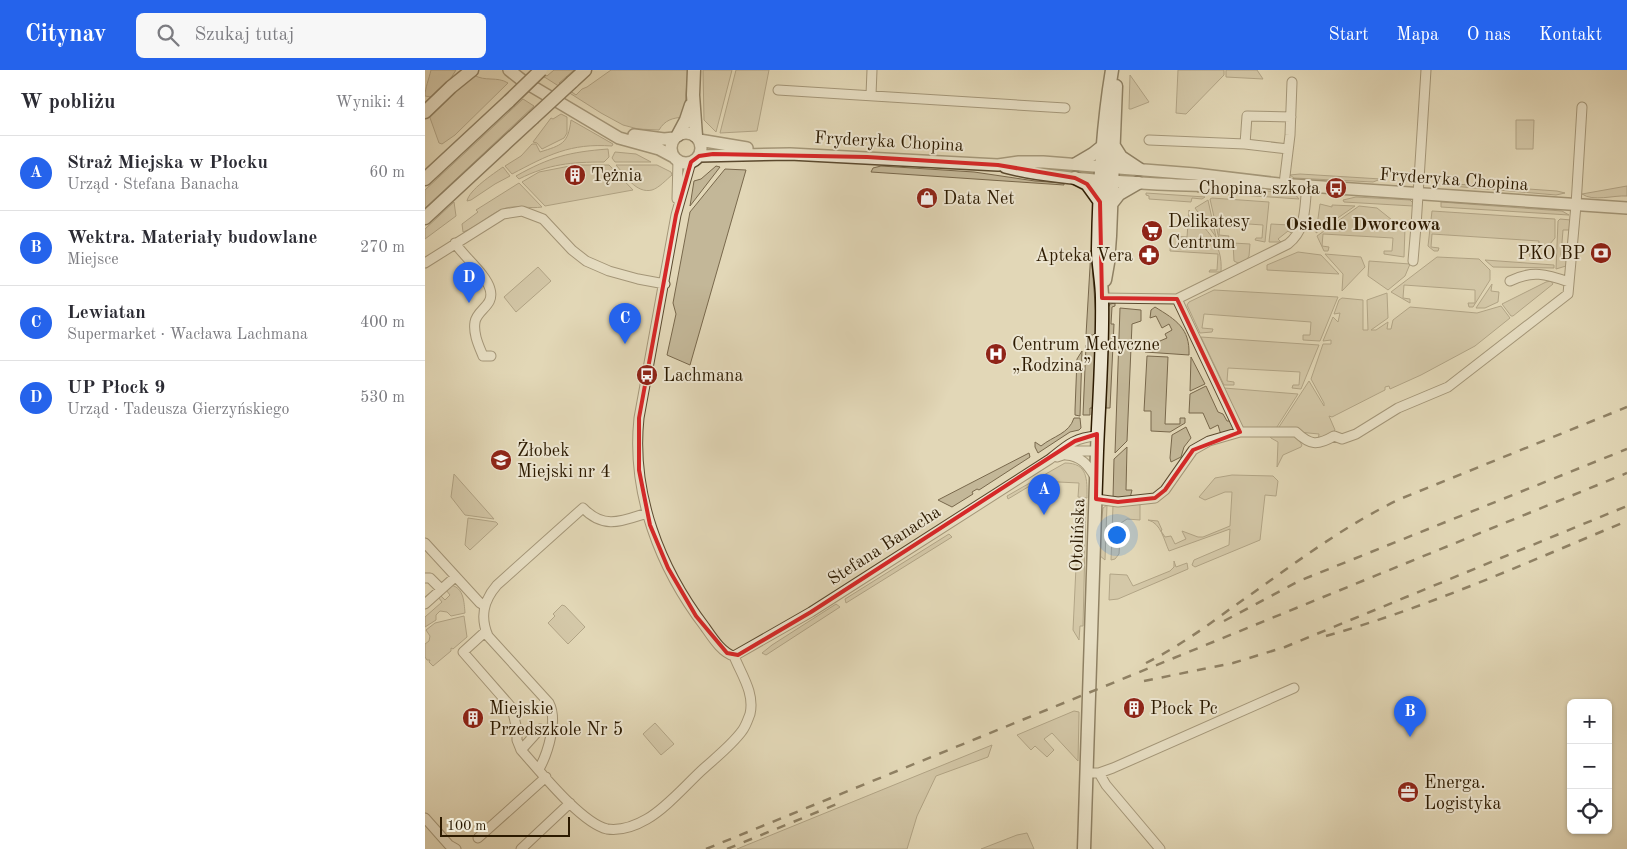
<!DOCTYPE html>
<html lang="pl">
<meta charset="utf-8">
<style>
body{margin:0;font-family:"Old Standard TT",serif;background:#f7f7f7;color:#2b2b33}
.controls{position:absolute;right:15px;bottom:15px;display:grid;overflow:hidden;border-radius:8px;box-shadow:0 1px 4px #0004}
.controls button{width:45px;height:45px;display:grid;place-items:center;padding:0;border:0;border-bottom:1px solid #e1e1e2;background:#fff;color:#2b2b33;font:25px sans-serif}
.scale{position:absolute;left:15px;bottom:12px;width:130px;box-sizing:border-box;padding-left:5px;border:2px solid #2c1a00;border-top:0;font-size:14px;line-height:18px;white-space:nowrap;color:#2c1a00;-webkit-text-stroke:4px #ece5d0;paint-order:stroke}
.you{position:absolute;left:691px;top:464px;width:18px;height:18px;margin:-12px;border:4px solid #fff;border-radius:50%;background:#1a73e8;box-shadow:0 0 0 8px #1a73e833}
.badge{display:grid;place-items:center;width:32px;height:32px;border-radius:50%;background:#2563eb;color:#fff;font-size:16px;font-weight:700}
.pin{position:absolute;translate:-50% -41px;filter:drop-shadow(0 1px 2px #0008)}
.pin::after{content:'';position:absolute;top:26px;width:18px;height:15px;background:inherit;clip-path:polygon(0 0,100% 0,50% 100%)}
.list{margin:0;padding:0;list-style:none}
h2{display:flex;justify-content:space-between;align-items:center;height:65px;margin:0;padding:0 20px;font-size:21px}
h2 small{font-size:16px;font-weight:400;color:#7c7c81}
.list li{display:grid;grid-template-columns:32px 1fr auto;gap:15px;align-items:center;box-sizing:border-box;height:75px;padding:0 20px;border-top:1px solid #e1e1e2}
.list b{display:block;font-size:19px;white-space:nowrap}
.list p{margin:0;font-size:16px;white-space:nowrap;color:#7c7c81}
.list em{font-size:16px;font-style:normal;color:#7c7c81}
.icon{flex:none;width:28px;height:28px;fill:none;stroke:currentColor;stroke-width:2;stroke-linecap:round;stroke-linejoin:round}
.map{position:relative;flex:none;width:1202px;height:779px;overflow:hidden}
header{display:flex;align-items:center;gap:30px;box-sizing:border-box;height:70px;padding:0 25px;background:#2563eb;color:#fff}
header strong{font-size:24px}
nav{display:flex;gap:28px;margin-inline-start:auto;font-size:18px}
.search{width:350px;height:45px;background:#f7f7f7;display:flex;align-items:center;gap:12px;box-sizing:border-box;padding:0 18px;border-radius:8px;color:#7c7c81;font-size:19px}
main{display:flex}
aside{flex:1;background:#fff}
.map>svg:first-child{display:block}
.green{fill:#c3b798;stroke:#78684c}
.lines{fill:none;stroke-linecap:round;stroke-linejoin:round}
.minor-casing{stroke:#5a492e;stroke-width:11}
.tertiary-casing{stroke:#5a492e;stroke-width:14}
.secondary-casing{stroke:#2c1a00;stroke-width:15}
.minor{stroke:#ece5d0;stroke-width:9}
.tertiary{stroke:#ece5d0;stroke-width:11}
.secondary{stroke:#ece5d0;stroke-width:12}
.rail{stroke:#2c1a00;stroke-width:2.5;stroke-dasharray:9 9;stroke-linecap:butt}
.secondary-bridge-casing{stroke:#2c1a00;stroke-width:15;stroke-linecap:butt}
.secondary-bridge{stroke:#ece5d0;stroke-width:12}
.marked{fill:none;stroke:#d62828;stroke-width:4;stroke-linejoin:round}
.labels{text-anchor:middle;stroke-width:4;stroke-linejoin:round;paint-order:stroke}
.street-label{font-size:18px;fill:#2c1a00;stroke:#ece5d0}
.poi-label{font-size:18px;fill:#2c1a00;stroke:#ece5d0;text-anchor:start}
.neighbourhood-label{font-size:19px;font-weight:bold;fill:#2c1a00;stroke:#ece5d0}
</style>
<header>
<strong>Citynav</strong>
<div class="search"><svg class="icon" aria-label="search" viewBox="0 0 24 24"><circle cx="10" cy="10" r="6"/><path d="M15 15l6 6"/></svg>Szukaj tutaj</div>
<nav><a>Start</a><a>Mapa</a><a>O nas</a><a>Kontakt</a></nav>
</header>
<main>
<aside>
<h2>W pobliżu<small>Wyniki: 4</small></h2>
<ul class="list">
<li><span class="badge">A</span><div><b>Straż Miejska w Płocku</b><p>Urząd · Stefana Banacha</p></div><em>60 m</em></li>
<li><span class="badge">B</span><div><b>Wektra. Materiały budowlane</b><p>Miejsce</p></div><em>270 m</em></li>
<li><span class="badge">C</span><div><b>Lewiatan</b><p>Supermarket · Wacława Lachmana</p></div><em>400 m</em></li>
<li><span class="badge">D</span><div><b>UP Płock 9</b><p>Urząd · Tadeusza Gierzyńskiego</p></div><em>530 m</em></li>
</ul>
</aside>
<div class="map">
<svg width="1202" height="779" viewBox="0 0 1202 779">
<rect width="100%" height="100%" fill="#e2d7b7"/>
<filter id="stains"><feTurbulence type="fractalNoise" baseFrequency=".004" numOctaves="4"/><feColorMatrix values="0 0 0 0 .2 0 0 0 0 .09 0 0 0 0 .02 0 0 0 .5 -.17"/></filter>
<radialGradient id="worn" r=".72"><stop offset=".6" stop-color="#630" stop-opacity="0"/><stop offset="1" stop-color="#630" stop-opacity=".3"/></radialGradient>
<path class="green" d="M 6,0 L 31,0 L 24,11 L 6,27 L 0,26 C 0,18 4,9 6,0 Z
M 106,0 L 112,0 L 122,6 L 129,0 L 149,0 L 134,13 L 151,25 L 157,19 L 162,17 L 186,0 L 263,0 L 259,47 C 247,48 240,50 234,60 L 213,59 L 198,55 L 176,43 L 121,8 Z
M 278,0 L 307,0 L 291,62 L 279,50 Z
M 311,0 L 344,0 L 332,61 L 295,63 Z
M 753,0 L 799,0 L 799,5 L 761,44 L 751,43 Z
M 801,0 L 832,0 L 838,9 L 801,7 Z
M 49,5 C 60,12 72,6 83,13 L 30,65 L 17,74 L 14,73 L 4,45 Z
M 705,5 L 724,32 L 706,39 L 704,39 Z
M 98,29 L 109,36 L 0,138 L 0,120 Z
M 136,44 L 142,47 L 142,63 L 139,68 L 117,79 L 112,73 L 108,72 L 126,48 L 128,49 Z
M 146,50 L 188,74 L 187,76 C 145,73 123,85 87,104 L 80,96 L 96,86 L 107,74 L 111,74 L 115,82 C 137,75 143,74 146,50 Z
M 1091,50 L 1109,50 L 1108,79 L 1091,79 Z
M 183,79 L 184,87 L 179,92 C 146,92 124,94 94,109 L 91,106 C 125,87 144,82 183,79 Z
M 190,82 L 211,84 L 226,92 L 190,92 L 187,88 Z
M 150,95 L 184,95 L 208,120 L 120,136 L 97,112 L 114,102 Z
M 191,95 L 232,95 L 246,102 L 247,105 C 242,109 234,118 227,120 C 211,124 200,105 191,95 Z
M 291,96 L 295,97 L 265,136 L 269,111 L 276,109 Z
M 456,96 L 549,102 L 610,111 L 639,113 L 639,115 L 446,102 L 448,98 Z
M 78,97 L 85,106 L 70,114 L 46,130 L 42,131 C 44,120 68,104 78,97 Z
M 300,99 L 321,100 L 265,295 L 242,285 L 251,244 L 248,233 L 265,142 Z
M 875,104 L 956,109 L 948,112 L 869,108 L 865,105 Z
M 94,113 L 117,137 C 105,139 93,135 81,138 C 65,143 53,157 38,162 L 37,154 L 53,142 L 51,140 Z
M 1016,113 L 1132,121 L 1140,123 L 1131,125 L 1015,115 Z
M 1202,116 L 1202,126 C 1189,125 1168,132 1157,124 Z
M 827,120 L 869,123 L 874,129 L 772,122 Z
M 721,123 L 780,127 L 777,129 L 767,128 L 766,132 L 724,129 L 724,126 L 721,125 Z
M 931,127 L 985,130 L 988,133 L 988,136 L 919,132 L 918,130 Z
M 787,128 L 844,132 L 840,172 L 830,170 L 831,168 L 837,168 L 838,155 L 795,152 L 794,165 L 804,166 L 803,169 L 794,169 L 785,129 Z
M 783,130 L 791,167 L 770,138 Z
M 29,132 L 31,146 L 0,169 L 0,159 Z
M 1016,132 L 1137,141 L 1144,145 L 1016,137 Z
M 895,134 L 907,137 L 907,135 L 930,136 L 891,163 Z
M 934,136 L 952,138 L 977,158 L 980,158 L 979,187 L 959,184 L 959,181 L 967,181 L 968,168 L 898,164 L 897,176 L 904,177 L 903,181 L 899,181 L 892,166 Z
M 764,140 C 782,162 798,172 796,202 L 784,202 L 785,200 L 792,200 L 793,184 L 745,181 L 746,166 L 762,167 Z
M 1007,141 L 1130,149 L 1130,168 L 1113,188 L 1105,187 L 1104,184 L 1113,184 L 1114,171 L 1007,164 L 1006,177 L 1014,178 L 1013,181 L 1009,181 L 1003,176 Z
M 1135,149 L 1146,150 L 1146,160 L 1138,160 L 1136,185 L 1144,186 L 1141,196 L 1131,199 L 1133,151 Z
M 865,150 L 874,150 L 868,164 L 863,161 L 853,169 L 856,172 L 844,172 L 846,154 L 864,155 Z
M 808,173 L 825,174 L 824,186 L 821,191 L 813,193 L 809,191 Z
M 666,180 L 672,261 L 668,265 L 661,265 Z
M 873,182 L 896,185 L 914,204 L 842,200 L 842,195 Z
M 900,184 L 936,187 L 940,197 L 917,221 L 918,204 Z
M 1012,187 L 1054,189 L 1065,200 L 1065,210 L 1048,237 L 1044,237 L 1043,233 L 1050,233 L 1050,220 L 979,215 L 978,228 L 985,229 L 985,233 L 966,222 Z
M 1060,190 L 1129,195 L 1129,198 L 1068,197 Z
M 944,191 L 985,194 L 980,206 L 963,220 L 943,206 Z
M 113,197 L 126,211 L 91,242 L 79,227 Z
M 1126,211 L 1128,214 L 1088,246 L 1086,246 L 1077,234 L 1121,212 Z
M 1067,214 L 1066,221 L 1074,222 L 1073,232 L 1060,238 L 1051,238 Z
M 789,220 L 913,227 L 895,271 L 878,270 L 878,265 L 885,265 L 886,252 L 779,244 L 777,258 L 788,259 L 787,262 L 775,263 L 762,235 L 764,232 Z
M 962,223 L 963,248 L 946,260 L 951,260 L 963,252 L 962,259 L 966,259 L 968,250 L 985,237 L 1052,243 L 1076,236 L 1085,248 L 1050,276 L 996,305 L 965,319 L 964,316 L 960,317 L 960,320 L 907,347 L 904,346 L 910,360 L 907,364 L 893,371 L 894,364 L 852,360 L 884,311 L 899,336 L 899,333 L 886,309 L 898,274 L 906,274 L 906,270 L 898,271 L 908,247 L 913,252 L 915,243 L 909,244 L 914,230 L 917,228 L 938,230 L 938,260 L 943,260 L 942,230 Z
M 690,233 L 690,236 L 687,237 L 686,254 L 689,254 L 685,338 L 681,338 L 680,294 L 683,238 L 685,234 Z
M 730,237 C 751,250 765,258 764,285 L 720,282 L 723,276 L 742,268 L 740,264 L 747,260 L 744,254 L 737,258 L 731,246 L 725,248 L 726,240 Z
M 695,238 L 716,240 L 716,251 L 707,254 L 702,371 L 690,383 Z
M 776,267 L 894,275 L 876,319 L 867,318 L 868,315 L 874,315 L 875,302 L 803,298 L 802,311 L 809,312 L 809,315 L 799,315 Z
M 661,275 L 665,276 L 670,281 L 668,338 L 665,338 L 665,345 L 658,345 Z
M 657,281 L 655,346 L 650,345 L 650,340 L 652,289 Z
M 722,286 L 743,287 L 740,354 L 755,354 L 755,348 L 760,348 L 760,353 L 745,362 L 726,361 L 726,341 L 719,341 Z
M 766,287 L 780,314 L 765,321 Z
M 781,316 L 793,342 L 798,344 L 802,351 L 807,351 L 810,359 L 796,365 L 793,355 L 785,359 L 778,343 L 764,343 L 765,324 Z
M 799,318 L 873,324 L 850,360 L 816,359 Z
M 649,348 L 655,348 L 656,358 L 654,360 L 645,362 L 613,383 L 610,377 L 610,372 L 616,376 C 628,366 644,364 649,348 Z
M 761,357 L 766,368 L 759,377 L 756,387 L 746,392 L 745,388 L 747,365 Z
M 870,364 L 877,375 L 876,377 L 858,385 L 852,397 L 853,372 L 846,368 L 844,365 Z
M 702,377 L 701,420 L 707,420 L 705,428 L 688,428 L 689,389 Z
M 604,383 L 605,387 L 554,420 L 552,419 L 547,422 L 548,424 L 527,437 L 513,430 Z
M 640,393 C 663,393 662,409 662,428 L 653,427 L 654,413 L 613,411 L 583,429 L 582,426 Z
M 29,404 L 69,449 L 40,445 L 26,427 Z
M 807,405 L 848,406 L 853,411 L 851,426 L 840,425 L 835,470 L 770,497 L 767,495 L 769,490 L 804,475 L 805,459 L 744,481 C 739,470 736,453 723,450 L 733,451 L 737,460 L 736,461 L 740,467 L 746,466 L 750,474 L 761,469 L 757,461 L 773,467 L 778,467 L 805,456 L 807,422 L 800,422 L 780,430 L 774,427 L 790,408 Z
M 661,433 L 658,556 L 655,556 L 654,570 L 648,560 L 654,434 Z
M 715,433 L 715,450 L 702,449 L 696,453 L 694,484 L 690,489 L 686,490 L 688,435 Z
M 682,435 L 680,490 L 674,485 L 673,480 L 678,438 Z
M 43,448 L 71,452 L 73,454 L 45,480 L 40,475 Z
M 524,464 L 527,467 L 421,533 L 420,529 Z
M 749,491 L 751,497 L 762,493 L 763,499 L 693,529 L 684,530 L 685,504 L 702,505 L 708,516 L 745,501 L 749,497 Z
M 26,515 C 39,518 39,532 40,543 L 26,546 L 22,542 L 15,541 L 11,545 L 11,550 L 0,557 L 0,547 L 17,532 L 13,527 L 15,525 L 20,530 L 25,525 L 21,520 Z
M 411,534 L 415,537 L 341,585 L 337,583 L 347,575 Z
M 137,535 L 140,536 L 160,557 L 143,574 L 123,553 L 130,546 L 128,544 Z
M 39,546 L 42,567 L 28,579 L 26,578 L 26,581 L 8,596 L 4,592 L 5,590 L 2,590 L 0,587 L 0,574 L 4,571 L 5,566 L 1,560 L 10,553 Z
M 649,641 L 654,642 L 654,644 L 653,691 L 627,663 L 619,669 L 629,680 L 622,687 L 610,676 L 606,680 L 592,665 Z
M 230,653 L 249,674 L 236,685 L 218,664 Z
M 567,675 L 563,687 L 511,706 L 492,746 L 482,779 L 312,779 Z
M 602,763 L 609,779 L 556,779 L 592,765 Z"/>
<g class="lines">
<g class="minor-casing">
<path id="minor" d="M 353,20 L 640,38
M 446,25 L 447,0
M 724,70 L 820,74 L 863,79
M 820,74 L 822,46 L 866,47
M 266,92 L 251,145 L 214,348 C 206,424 235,498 280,557 C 287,567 297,583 309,586
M 859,114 L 865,65 L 867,12
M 252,129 L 253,90
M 30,173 C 39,187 61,204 65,219 C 70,236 52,239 50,252 C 48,264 54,276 58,286 L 66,286
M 988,191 L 991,156 L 1001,0
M 0,193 L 78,144 L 97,141 L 118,149 L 147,180 L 161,191 L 184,201 L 213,209 L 240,214
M 1085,211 C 1107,200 1121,204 1144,212
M 677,228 L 752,229 L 863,174 C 882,159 879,138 882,116
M 752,229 L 815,362
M 641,385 C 656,386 663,395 670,407
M 632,387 L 650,381 L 672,381
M 671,429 L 693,432 L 730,428 L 740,420 L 768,380 L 784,371 L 815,362 L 871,362 C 885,375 892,376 909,366 L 917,369 L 931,364 L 973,338 L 1023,317 L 1143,224 L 1151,135 L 1157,37
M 0,473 L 55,533 L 60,536
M 0,508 L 5,508 L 16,519
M 0,534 L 30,507
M 61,561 L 38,582 L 87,638 L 92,660 L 92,670 L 96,680
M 309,586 L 386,542 L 625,389 C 641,376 650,367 672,366
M 115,659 L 96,680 C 114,700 156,753 182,759 C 196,761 210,756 222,749 C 241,738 260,716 276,701 C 290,688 306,676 317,661 C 321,656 323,649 325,644 C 330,623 316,604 309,586
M 114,699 C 123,683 133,650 124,633 L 63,566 C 55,547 58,531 72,515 L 158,438 C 179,460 197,451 222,443
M 662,703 L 674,703 L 688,698 L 869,618
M 674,703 L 681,715 L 735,779
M 0,748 L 24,775 L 31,779
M 53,768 L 121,707
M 96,779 L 145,733"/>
</g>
<g class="tertiary-casing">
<path id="tertiary" d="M 84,0 L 98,11 L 194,68 L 234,79 L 249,87
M246 78a15 15 0 1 1 30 0a15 15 0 1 1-30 0Z
M 209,65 L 239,69 L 249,68
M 274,70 L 322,78
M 274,86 L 365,84 L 573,95 L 594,92 L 618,92 L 770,104 L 854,114 L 1202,138
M 580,97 C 615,106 651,109 687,111 C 730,114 774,117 817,115"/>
</g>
<g class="secondary-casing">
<path id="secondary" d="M 269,0 L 268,25 L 271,66
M 147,12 L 160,0
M 0,42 L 26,17 L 47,0
M 253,65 L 261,50 L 266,35
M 689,76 L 696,87 L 714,99
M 651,94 L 668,84 L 678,76
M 650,108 L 662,114 L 675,132
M 0,109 L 84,31
M 687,133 L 694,124 L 713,113
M 0,148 L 108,48
M 680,210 L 683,193 L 685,166 L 691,16
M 659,779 L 672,381 C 674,330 678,279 677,228 C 677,212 673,195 673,179 C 674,119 677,59 687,0"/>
</g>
<use href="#minor" class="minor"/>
<use href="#tertiary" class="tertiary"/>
<use href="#secondary" class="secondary"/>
<path class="rail" d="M 799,551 L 874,511 L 1202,379
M 901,566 C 1004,537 1103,492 1202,451
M 721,593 C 751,578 778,559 805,539 C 860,501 914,458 975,429 L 1202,337
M 719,611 L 808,593 L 860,577 L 1202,436
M 281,779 L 1202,403
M 302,779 L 412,734"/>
<g class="secondary-bridge-casing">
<path id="secondary-bridge" d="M 84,31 L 116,0
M 108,48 L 147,12"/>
</g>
<use href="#secondary-bridge" class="secondary-bridge"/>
</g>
<path d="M0 0H1202V779H0ZM 288,84 L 442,87 L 573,95 L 650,108 L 662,114 L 675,132 L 677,228 L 752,229 L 815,362 L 768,380 L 740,420 L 730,428 L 693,432 L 671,429 L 672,364 L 650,371 L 386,542 L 313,585 L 302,583 L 271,546 L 243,498 L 225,455 L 214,400 L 214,348 L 251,145 L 266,92 L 274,86 Z" fill="#e2d7b7" fill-opacity=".55" fill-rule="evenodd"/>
<path class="marked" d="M 288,84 L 442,87 L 573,95 L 650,108 L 662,114 L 675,132 L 677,228 L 752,229 L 815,362 L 768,380 L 740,420 L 730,428 L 693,432 L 671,429 L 672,364 L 650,371 L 386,542 L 313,585 L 302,583 L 271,546 L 243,498 L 225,455 L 214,400 L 214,348 L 251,145 L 266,92 L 274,86 Z"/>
<defs>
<g id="building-disc" transform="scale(1.125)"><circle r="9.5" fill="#8f2418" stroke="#ece5d0"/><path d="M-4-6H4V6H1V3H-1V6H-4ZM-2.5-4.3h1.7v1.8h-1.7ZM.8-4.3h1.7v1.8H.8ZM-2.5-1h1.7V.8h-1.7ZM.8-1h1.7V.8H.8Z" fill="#fff"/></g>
<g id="bus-disc" transform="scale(1.125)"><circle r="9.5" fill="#8f2418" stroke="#ece5d0"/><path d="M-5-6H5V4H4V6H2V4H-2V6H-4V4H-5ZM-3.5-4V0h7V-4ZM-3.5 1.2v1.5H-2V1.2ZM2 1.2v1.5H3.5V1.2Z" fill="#fff"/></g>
<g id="shop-disc" transform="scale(1.125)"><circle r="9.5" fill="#8f2418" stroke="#ece5d0"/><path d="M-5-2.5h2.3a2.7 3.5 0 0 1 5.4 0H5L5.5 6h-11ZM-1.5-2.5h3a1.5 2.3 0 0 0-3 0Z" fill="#fff"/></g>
<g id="supermarket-disc" transform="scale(1.125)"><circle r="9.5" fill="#8f2418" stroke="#ece5d0"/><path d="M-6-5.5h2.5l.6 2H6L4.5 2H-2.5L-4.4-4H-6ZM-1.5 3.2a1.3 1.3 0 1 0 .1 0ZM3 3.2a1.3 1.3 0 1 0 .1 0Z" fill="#fff"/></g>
<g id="bank-disc" transform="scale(1.125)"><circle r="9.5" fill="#8f2418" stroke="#ece5d0"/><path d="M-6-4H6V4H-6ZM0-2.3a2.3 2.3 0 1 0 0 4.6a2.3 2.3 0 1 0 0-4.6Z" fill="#fff"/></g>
<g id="pharmacy-disc" transform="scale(1.125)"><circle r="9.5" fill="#8f2418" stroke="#ece5d0"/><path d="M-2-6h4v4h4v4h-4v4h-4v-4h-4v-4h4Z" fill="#fff"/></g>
<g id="hospital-disc" transform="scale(1.125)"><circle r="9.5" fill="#8f2418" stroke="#ece5d0"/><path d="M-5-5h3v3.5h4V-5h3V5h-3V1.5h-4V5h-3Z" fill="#fff"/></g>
<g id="school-disc" transform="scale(1.125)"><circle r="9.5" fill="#8f2418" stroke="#ece5d0"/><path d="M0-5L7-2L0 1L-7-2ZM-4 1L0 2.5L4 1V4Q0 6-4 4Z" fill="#fff"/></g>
<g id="office-disc" transform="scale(1.125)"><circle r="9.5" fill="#8f2418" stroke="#ece5d0"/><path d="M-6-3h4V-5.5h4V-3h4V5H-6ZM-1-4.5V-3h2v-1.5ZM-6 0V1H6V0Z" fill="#fff"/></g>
</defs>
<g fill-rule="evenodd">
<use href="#building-disc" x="150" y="105"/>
<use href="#bus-disc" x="911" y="118"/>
<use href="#shop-disc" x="502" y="128"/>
<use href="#supermarket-disc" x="727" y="161"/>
<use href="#bank-disc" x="1176" y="183"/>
<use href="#pharmacy-disc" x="724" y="185"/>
<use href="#hospital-disc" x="571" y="284"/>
<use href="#bus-disc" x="222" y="305"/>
<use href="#school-disc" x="76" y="390"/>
<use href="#building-disc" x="709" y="638"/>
<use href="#building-disc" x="48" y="648"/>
<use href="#office-disc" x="983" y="722"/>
</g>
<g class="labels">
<g class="street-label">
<text transform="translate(464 71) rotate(3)" y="6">Fryderyka Chopina</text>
<text transform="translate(1029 109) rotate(4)" y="6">Fryderyka Chopina</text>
<text transform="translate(652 465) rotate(-88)" y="6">Otolińska</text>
<text transform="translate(459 475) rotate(-33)" y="6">Stefana Banacha</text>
</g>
<g class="poi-label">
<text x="166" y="111">Tężnia</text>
<text x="895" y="124" text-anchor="end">Chopina, szkoła</text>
<text x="518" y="134">Data Net</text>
<text x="743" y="157">Delikatesy<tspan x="743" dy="21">Centrum</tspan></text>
<text x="1160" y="189" text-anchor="end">PKO BP</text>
<text x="708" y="191" text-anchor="end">Apteka Vera</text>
<text x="587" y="280">Centrum Medyczne<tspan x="587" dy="21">„Rodzina”</tspan></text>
<text x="238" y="311">Lachmana</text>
<text x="92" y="386">Żłobek<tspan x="92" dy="21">Miejski nr 4</tspan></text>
<text x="64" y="644">Miejskie<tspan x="64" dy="21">Przedszkole Nr 5</tspan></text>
<text x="725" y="644">Płock Pc</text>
<text x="999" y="718">Energa.<tspan x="999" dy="21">Logistyka</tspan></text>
</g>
<g class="neighbourhood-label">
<text x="938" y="160">Osiedle Dworcowa</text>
</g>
</g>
<rect width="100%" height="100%" filter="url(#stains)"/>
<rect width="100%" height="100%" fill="url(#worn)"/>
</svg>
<div class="controls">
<button>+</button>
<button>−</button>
<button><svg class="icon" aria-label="locate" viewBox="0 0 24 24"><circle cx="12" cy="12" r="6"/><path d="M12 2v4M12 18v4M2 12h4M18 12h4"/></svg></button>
</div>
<div class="scale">100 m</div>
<div class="you"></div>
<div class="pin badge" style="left:619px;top:445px">A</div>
<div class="pin badge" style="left:985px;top:667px">B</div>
<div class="pin badge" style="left:200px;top:274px">C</div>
<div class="pin badge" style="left:44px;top:233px">D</div>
</div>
</main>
